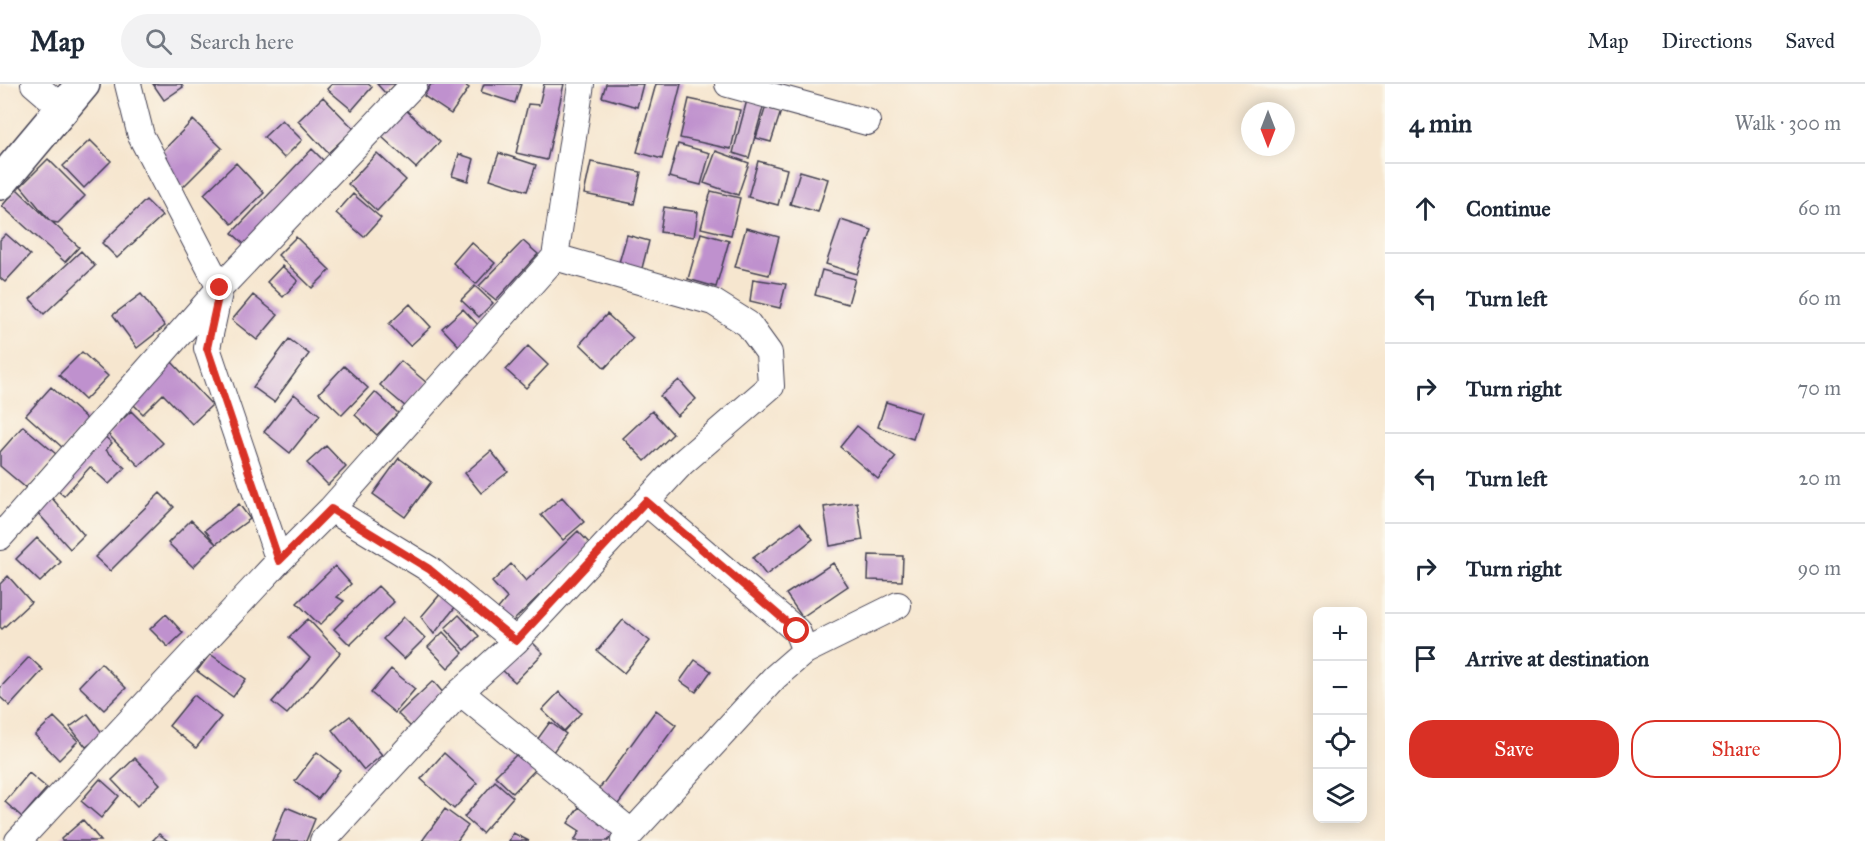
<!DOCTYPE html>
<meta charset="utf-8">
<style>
body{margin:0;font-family:"IM FELL Great Primer",serif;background:#f2f2f3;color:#1f2937}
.controls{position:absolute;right:18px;bottom:18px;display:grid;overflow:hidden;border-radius:12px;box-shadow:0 3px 15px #0003}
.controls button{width:54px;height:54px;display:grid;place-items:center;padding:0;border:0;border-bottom:2px solid #e0e1e3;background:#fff;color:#1f2937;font:30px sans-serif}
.compass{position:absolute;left:1241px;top:18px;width:54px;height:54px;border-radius:50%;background:#fff;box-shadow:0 3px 15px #0003;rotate:180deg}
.stop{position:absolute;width:18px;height:18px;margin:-14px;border:4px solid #d93025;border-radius:50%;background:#fff}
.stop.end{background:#d93025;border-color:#fff;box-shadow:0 2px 6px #0008}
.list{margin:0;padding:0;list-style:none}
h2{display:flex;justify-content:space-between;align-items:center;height:78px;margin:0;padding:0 24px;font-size:26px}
h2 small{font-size:20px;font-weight:400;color:#747a83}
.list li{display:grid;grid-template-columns:39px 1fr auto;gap:18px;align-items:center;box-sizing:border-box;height:90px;padding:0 24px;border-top:2px solid #e0e1e3}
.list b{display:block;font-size:22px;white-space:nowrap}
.list em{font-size:20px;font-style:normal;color:#747a83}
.actions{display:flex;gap:12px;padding:18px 24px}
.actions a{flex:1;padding:14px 0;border:2px solid #d93025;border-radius:24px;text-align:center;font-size:21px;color:#d93025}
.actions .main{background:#d93025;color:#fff}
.icon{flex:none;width:33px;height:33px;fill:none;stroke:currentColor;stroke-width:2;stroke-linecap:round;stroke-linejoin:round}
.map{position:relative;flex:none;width:1385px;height:757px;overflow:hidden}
header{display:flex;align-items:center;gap:36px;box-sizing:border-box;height:84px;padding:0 30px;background:#fff;border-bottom:2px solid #e0e1e3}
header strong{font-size:28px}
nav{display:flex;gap:33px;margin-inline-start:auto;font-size:21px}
.search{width:420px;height:54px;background:#f2f2f3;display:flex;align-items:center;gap:15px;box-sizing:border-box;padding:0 21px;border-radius:33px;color:#747a83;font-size:22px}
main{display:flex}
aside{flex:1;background:#fff}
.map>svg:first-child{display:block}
.building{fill:#bf91ce}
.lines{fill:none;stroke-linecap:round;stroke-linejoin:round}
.minor-casing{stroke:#423f51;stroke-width:28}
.tertiary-casing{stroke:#423f51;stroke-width:36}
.minor{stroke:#fff;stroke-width:26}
.tertiary{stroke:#fff;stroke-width:33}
.route{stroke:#d93025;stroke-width:8}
</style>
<header>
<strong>Map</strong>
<div class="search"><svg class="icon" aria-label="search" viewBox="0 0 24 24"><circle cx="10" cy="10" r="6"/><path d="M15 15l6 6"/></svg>Search here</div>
<nav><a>Map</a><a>Directions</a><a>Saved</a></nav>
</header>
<main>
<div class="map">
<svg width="1385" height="757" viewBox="0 0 1385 757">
<rect width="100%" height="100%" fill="#fbf7ec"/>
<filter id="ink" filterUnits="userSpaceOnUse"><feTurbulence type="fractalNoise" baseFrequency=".0167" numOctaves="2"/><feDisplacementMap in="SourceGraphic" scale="12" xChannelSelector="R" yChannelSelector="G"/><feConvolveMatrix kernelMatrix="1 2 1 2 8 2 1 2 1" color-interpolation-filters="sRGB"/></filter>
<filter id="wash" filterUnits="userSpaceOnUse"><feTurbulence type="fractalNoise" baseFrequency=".008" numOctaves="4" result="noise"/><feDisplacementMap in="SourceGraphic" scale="24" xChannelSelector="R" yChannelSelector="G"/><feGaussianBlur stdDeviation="1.35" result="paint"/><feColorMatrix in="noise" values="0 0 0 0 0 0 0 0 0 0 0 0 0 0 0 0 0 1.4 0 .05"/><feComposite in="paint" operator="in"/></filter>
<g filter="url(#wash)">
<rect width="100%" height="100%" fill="#f6e6cf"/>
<g id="blocks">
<path class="building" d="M 153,0 L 181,0 L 183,3 L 164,16 Z
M 332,0 L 368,0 L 372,3 L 352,26 L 327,5 Z
M 377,0 L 396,0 L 386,10 Z
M 431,0 L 463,0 L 469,4 L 451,30 L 424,12 Z
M 484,0 L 521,0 L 515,19 L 481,8 Z
M 544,0 L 564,0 L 547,76 L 516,69 L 528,20 L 539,21 Z
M 606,0 L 643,0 L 637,23 L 602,13 Z
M 656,0 L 681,0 L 662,75 L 637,68 Z
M 323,13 L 354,45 L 328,69 L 298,37 Z
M 689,15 L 740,26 L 731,65 L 680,54 Z
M 747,16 L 764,20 L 749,74 L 733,69 Z
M 766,22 L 781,27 L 771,58 L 756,54 Z
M 406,26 L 440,58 L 416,84 L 382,53 Z
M 193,36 L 222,64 L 182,104 L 154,76 Z
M 282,36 L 302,56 L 284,74 L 264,53 Z
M 90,56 L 111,77 L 84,104 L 63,82 Z
M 678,60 L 710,69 L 701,101 L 669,93 Z
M 312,65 L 325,78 L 245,161 L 232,149 Z
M 716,67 L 749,79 L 738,111 L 704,99 Z
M 377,69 L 406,96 L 377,127 L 348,100 Z
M 499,69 L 536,81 L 527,107 L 490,95 Z
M 459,70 L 474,75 L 468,97 L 452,92 Z
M 48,75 L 85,112 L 58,139 L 52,138 L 79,163 L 65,178 L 2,122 L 17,105 L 50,137 L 21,102 Z
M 758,77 L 787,85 L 778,121 L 748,113 Z
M 591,78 L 641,88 L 634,120 L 584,110 Z
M 236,79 L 264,109 L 232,140 L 204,110 Z
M 800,87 L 828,95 L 818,128 L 790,120 Z
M 711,107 L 740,114 L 731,151 L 701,144 Z
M 353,110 L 381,134 L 364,153 L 336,129 Z
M 146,116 L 162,132 L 117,174 L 102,159 Z
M 664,123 L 698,128 L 694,153 L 660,148 Z
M 841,136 L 872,146 L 857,190 L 826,180 Z
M 746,144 L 779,153 L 769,191 L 735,183 Z
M 701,149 L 729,157 L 716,203 L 688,195 Z
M 6,150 L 30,171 L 5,198 L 0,194 L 0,156 Z
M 627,151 L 649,157 L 641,188 L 618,182 Z
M 296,153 L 330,186 L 312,204 L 278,171 Z
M 523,157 L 538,170 L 496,216 L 479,202 Z
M 471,158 L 495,179 L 476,200 L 453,179 Z
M 81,167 L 95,182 L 44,230 L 30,215 Z
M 282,182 L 298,197 L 283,213 L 267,198 Z
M 822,186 L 855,195 L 848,220 L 815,211 Z
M 753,195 L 786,200 L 780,224 L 750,217 Z
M 475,202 L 493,219 L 479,233 L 461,216 Z
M 141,210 L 165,242 L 137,264 L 113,231 Z
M 253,211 L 278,231 L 257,256 L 232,236 Z
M 410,220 L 431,243 L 410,262 L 389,240 Z
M 463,225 L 481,244 L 460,263 L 442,244 Z
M 607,230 L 633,254 L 605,284 L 580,260 Z
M 289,255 L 309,270 L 274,318 L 253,303 Z
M 528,262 L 548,281 L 526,304 L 506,286 Z
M 82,268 L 108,292 L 85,316 L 59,291 Z
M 171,277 L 212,321 L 192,340 L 163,310 L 143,330 L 130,317 Z
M 401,277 L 427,299 L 406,323 L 380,301 Z
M 344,282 L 368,304 L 342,331 L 319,309 Z
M 679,296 L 696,315 L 677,332 L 660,312 Z
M 51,303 L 88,336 L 63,364 L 26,331 Z
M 375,308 L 398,329 L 377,351 L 355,331 Z
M 294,310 L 320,331 L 290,369 L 264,348 Z
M 886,318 L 921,329 L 913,355 L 878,343 Z
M 131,327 L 163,359 L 139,382 L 108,350 Z
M 652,327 L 673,350 L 645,377 L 623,354 Z
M 23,342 L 56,370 L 26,404 L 0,382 L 0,368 Z
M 857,342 L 896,373 L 878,395 L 840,363 Z
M 100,348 L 112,359 L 106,366 L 125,384 L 109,400 L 90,383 L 64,412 L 52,402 Z
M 326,362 L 346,383 L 328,401 L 307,379 Z
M 491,367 L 508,388 L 481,409 L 465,389 Z
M 399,374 L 431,398 L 405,433 L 373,410 Z
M 160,409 L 174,423 L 110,487 L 95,473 Z
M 51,413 L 84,451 L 70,465 L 37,428 Z
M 562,413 L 584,438 L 563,456 L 541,431 Z
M 857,418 L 863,456 L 830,462 L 824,423 Z
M 239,420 L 250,435 L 216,460 L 205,446 Z
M 191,436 L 216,460 L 193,483 L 168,459 Z
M 800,439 L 813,455 L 766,491 L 753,474 Z
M 578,447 L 591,461 L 510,540 L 497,526 L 507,514 L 492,498 L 511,480 L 526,497 Z
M 37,454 L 61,478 L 40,498 L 16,475 Z
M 869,471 L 903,472 L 902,497 L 868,496 Z
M 833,479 L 848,502 L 802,533 L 786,510 Z
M 335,482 L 351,500 L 337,513 L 344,517 L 320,541 L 297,519 Z
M 8,492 L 31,518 L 2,545 L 0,543 L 0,500 Z
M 378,502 L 394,518 L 350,561 L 334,545 Z
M 443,507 L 456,522 L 434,550 L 421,533 Z
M 166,530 L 183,549 L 168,563 L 150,545 Z
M 459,531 L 479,552 L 465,566 L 445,544 Z
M 404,533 L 425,554 L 404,575 L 383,555 Z
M 308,535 L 340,569 L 287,630 L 272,618 L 310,574 L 289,553 Z
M 623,536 L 650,557 L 624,589 L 597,567 Z
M 443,548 L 463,569 L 448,584 L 428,563 Z
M 529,555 L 543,569 L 515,598 L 500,584 Z
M 210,570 L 246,595 L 233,613 L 197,587 Z
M 29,573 L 43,586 L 10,622 L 0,613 L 0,604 Z
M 695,576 L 711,587 L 696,608 L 680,597 Z
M 101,579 L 126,604 L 104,626 L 79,602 Z
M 391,585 L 415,605 L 395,629 L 371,609 Z
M 433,597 L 445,611 L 412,644 L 398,630 Z
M 559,608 L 581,629 L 564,647 L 542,626 Z
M 194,611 L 221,633 L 196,664 L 169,642 Z
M 656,626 L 676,641 L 616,723 L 596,709 Z
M 88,630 L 103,650 L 86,663 L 70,643 Z
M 350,632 L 382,671 L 364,686 L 332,646 Z
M 54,633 L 78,657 L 59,676 L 35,651 Z
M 550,638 L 566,650 L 550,672 L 534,660 Z
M 317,668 L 340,686 L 318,715 L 295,697 Z
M 444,669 L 477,699 L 454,725 L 421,695 Z
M 518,669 L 535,686 L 513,709 L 495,692 Z
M 135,674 L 160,700 L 137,722 L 112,696 Z
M 29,689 L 47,704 L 22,733 L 5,718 Z
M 100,695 L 119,712 L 101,734 L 81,717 Z
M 495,697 L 513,713 L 482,749 L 464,733 Z
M 286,723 L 315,735 L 306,757 L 272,757 Z
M 579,723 L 614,748 L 608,757 L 574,757 L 580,747 L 568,739 Z
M 445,725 L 468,742 L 457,757 L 422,757 Z
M 83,736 L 101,757 L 62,757 L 61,755 Z
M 513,749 L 529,757 L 509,757 Z
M 159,750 L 168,757 L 152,757 Z"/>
</g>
</g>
<g filter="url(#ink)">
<use href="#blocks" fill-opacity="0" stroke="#423f51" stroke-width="1.5"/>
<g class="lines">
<g class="minor-casing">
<path id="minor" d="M 34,0 L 63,25
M 128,0 L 141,52 L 220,204 L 207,264 L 279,477
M 728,0 L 867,38
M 646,418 L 797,547 L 805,567
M 331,425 L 429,485 L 516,557
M 0,453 L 220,204 L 414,0
M 460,608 L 631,748
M 18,757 L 279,477 L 331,425 L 555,173 L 581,0
M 323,757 L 460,608 L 516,557 L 682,379 L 771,302 L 769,269 L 748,240 L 713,218 L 555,173
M 624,757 L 775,593 L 805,567 L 898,521"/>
</g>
<g class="tertiary-casing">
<path id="tertiary" d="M 0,99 L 83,0"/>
</g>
<use href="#minor" class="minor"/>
<use href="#tertiary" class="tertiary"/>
</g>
</g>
<g class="lines" filter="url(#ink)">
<path class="route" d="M 220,204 L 207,264 L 279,477 L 331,425 L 429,485 L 516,557 L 646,417 L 797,547"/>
</g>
</svg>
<div class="controls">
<button>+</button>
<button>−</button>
<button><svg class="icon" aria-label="locate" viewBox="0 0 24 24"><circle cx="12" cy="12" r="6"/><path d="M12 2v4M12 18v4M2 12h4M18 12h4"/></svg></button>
<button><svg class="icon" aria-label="layers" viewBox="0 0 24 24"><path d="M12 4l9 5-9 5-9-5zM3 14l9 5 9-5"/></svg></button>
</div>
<svg class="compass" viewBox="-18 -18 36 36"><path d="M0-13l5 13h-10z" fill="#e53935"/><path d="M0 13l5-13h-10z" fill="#747a83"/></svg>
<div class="stop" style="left:797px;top:547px"></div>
<div class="stop end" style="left:220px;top:204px"></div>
</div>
<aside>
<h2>4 min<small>Walk · 300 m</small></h2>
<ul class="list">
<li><svg class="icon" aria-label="ahead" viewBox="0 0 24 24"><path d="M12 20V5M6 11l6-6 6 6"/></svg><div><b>Continue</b></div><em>60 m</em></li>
<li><svg class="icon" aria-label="left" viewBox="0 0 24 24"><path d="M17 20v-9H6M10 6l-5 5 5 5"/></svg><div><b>Turn left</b></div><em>60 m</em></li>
<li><svg class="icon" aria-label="right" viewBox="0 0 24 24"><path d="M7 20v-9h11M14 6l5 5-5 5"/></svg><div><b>Turn right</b></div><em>70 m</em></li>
<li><svg class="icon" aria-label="left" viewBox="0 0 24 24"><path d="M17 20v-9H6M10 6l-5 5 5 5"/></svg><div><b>Turn left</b></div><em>20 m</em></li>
<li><svg class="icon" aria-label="right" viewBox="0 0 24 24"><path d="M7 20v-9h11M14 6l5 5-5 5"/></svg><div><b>Turn right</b></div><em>90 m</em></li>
<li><svg class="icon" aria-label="arrive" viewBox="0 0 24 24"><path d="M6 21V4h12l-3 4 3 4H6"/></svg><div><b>Arrive at destination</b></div></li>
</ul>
<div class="actions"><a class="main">Save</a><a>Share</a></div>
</aside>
</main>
